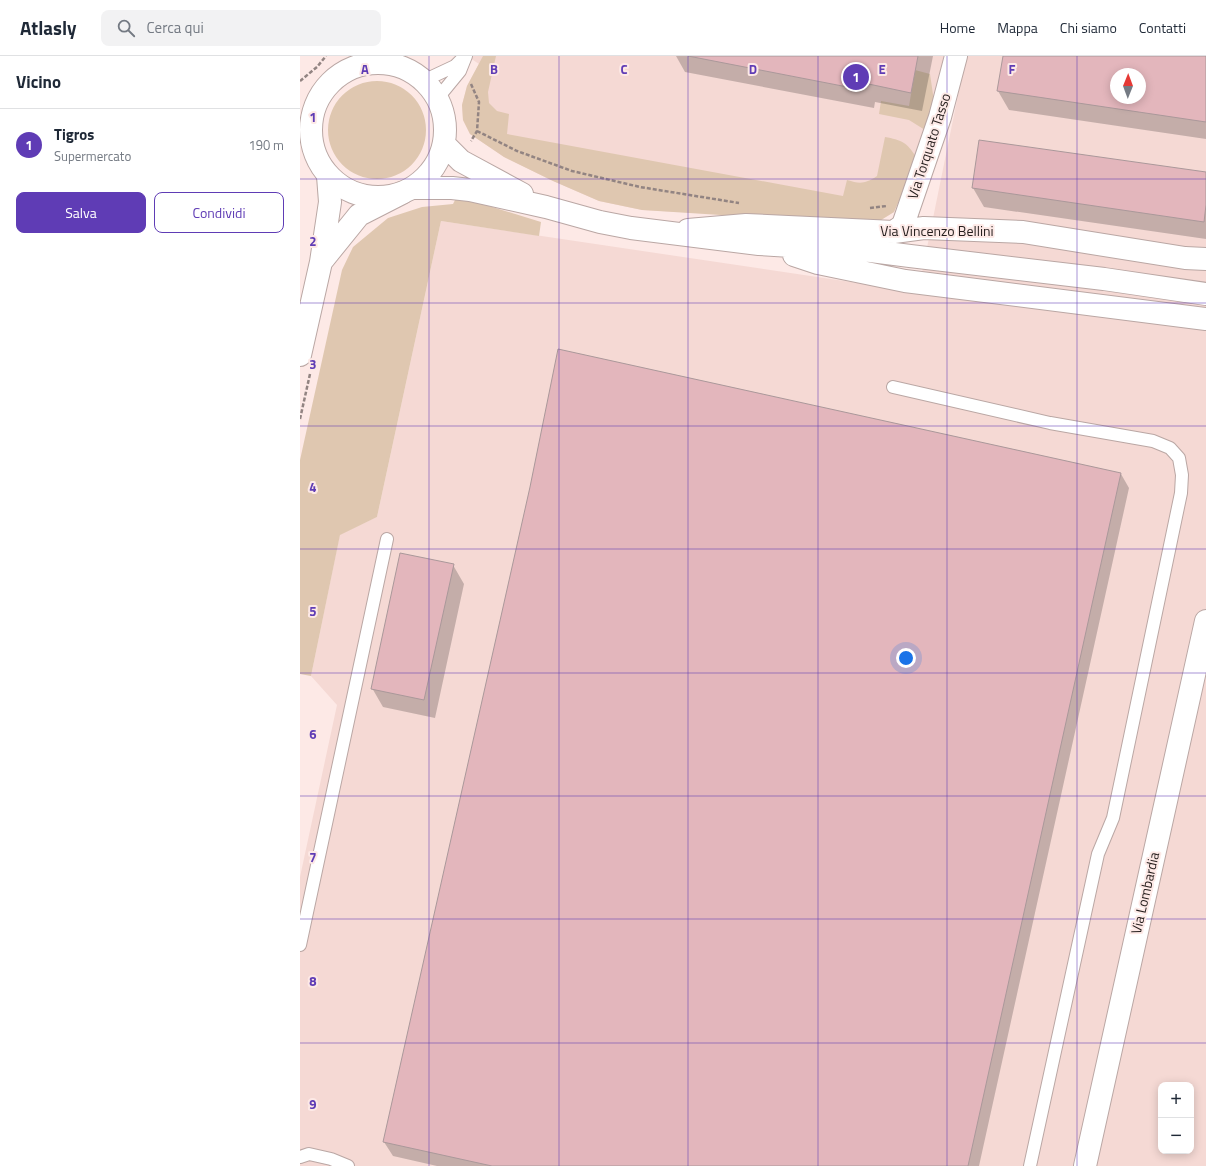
<!DOCTYPE html>
<html lang="it">
<meta charset="utf-8">
<style>
body{margin:0;font-family:"Titillium Web",sans-serif;background:#f2f2f3;color:#1f2937}
.controls{position:absolute;right:12px;bottom:12px;display:grid;overflow:hidden;border-radius:8px;box-shadow:0 2px 10px #0003}
.controls button{width:36px;height:36px;display:grid;place-items:center;padding:0;border:0;border-bottom:1px solid #e0e1e3;background:#fff;color:#1f2937;font:20px sans-serif}
.compass{position:absolute;left:810px;top:12px;width:36px;height:36px;border-radius:50%;background:#fff;box-shadow:0 2px 10px #0003;rotate:1deg}
.you{position:absolute;left:606px;top:602px;width:14px;height:14px;margin:-10px;border:3px solid #fff;border-radius:50%;background:#1a73e8;box-shadow:0 0 0 6px #1a73e833}
.badge{display:grid;place-items:center;width:26px;height:26px;border-radius:50%;background:#5f3cb5;color:#fff;font-size:13px;font-weight:700}
.pin{position:absolute;translate:-50% -50%;border:2px solid #fff;box-shadow:0 1px 4px #0006}
.list{margin:0;padding:0;list-style:none}
h2{display:flex;justify-content:space-between;align-items:center;height:52px;margin:0;padding:0 16px;font-size:17px}
h2 small{font-size:13px;font-weight:400;color:#747a83}
.list li{display:grid;grid-template-columns:26px 1fr auto;gap:12px;align-items:center;box-sizing:border-box;height:72px;padding:0 16px;border-top:1px solid #e0e1e3}
.list b{display:block;font-size:15px;white-space:nowrap}
.list p{margin:0;font-size:13px;white-space:nowrap;color:#747a83}
.list em{font-size:13px;font-style:normal;color:#747a83}
.actions{display:flex;gap:8px;padding:12px 16px}
.actions a{flex:1;padding:9px 0;border:1px solid #5f3cb5;border-radius:8px;text-align:center;font-size:14px;color:#5f3cb5}
.actions .main{background:#5f3cb5;color:#fff}
.icon{flex:none;width:22px;height:22px;fill:none;stroke:currentColor;stroke-width:2;stroke-linecap:round;stroke-linejoin:round}
.map{position:relative;flex:none;width:906px;height:1110px;overflow:hidden}
header{display:flex;align-items:center;gap:24px;box-sizing:border-box;height:56px;padding:0 20px;background:#fff;border-bottom:1px solid #e0e1e3}
header strong{font-size:19px}
nav{display:flex;gap:22px;margin-inline-start:auto;font-size:14px}
.search{width:280px;height:36px;background:#f2f2f3;display:flex;align-items:center;gap:10px;box-sizing:border-box;padding:0 14px;border-radius:8px;color:#747a83;font-size:15px}
main{display:flex}
aside{flex:1;background:#fff}
.map>svg:first-child{display:block}
.built{fill:#f5d9d4;fill-rule:evenodd}
.green{fill:#dfc7b0}
.shadow{fill:#0003;fill-rule:evenodd}
.building{fill:#e3b6bc;stroke:#aa989a;fill-rule:evenodd}
.lines{fill:none;stroke-linecap:round;stroke-linejoin:round}
.service-casing{stroke:#baa7a4;stroke-width:14}
.minor-casing{stroke:#baa7a4;stroke-width:24}
.tertiary-casing{stroke:#baa7a4;stroke-width:24}
.path{stroke:#928482;stroke-width:2.5;stroke-dasharray:4 2;stroke-linecap:butt}
.service{stroke:#fff;stroke-width:12}
.minor{stroke:#fff;stroke-width:22}
.tertiary{stroke:#fff;stroke-width:22}
.grid{fill:none;stroke:#5f3cb5;stroke-width:1;stroke-opacity:0.55}
.labels{text-anchor:middle;stroke-width:4;stroke-linejoin:round;paint-order:stroke}
.street-label{font-size:14px;fill:#251e1d;stroke:#fde9e6}
.grid-label{font-size:13px;text-anchor:middle;font-weight:bold;fill:#5f3cb5;stroke:#fde9e6;stroke-width:4;stroke-linejoin:round;paint-order:stroke}
</style>
<header>
<strong>Atlasly</strong>
<div class="search"><svg class="icon" aria-label="search" viewBox="0 0 24 24"><circle cx="10" cy="10" r="6"/><path d="M15 15l6 6"/></svg>Cerca qui</div>
<nav><a>Home</a><a>Mappa</a><a>Chi siamo</a><a>Contatti</a></nav>
</header>
<main>
<aside>
<h2>Vicino<small></small></h2>
<ul class="list">
<li><span class="badge">1</span><div><b>Tigros</b><p>Supermercato</p></div><em>190 m</em></li>
</ul>
<div class="actions"><a class="main">Salva</a><a>Condividi</a></div>
</aside>
<div class="map">
<svg width="906" height="1110" viewBox="0 0 906 1110">
<rect width="100%" height="100%" fill="#fde9e6"/>
<path class="built" d="M 167,0 L 644,0 L 634,45 L 616,101 L 594,156 L 581,164 L 452,160 L 342,154 L 299,145 L 253,125 L 204,101 L 170,78 L 163,64 L 162,49 L 167,30 L 179,8 Z
M 666,0 L 906,0 L 906,1110 L 0,1110 L 0,821 L 37,649 L 11,620 L 40,478 L 77,461 L 141,165 L 618,236 ZM 816,18 L 840,18 L 840,42 L 816,42 ZM 861,1029 L 891,1029 L 891,1095 L 861,1095 Z"/>
<path class="green" d="M 183,0 L 196,0 L 188,36 L 189,47 L 197,55 L 209,58 L 207,78 L 543,140 L 547,124 C 560,128 565,128 577,120 L 585,81 C 601,84 607,86 616,101 L 606,129 L 594,156 L 581,164 L 550,167 L 342,154 L 299,145 L 253,125 L 204,101 L 170,78 L 163,64 L 162,49 L 167,30 Z
M 615,14 L 630,18 L 634,45 L 625,74 L 609,64 L 579,58 L 581,45 L 609,50 Z
M28 74a49 49 0 1 1 98 0a49 49 0 1 1-98 0Z
M 157,140 L 241,166 L 239,180 L 141,165 L 77,461 L 40,479 L 11,620 L 0,618 L 0,404 L 42,214 L 53,191 L 88,162 L 122,151 L 153,148 Z"/>
<path class="shadow" d="M 376,0 L 633,0 L 622,55 L 575,46 L 574,52 L 385,16 Z
M 704,0 L 906,0 L 906,83 L 709,54 L 698,35 ZM 816,18 L 840,18 L 840,42 L 816,42 Z
M 906,117 L 906,183 L 684,151 L 673,132 Z
M 821,418 L 829,432 L 679,1110 L 137,1110 L 93,1100 L 84,1086 Z
M 153,509 L 164,528 L 135,662 L 83,651 L 72,632 Z"/>
<path class="building" d="M 388,0 L 618,0 L 611,37 L 564,27 L 563,34 Z
M 703,0 L 906,0 L 906,66 L 697,35 ZM 816,18 L 840,18 L 840,42 L 816,42 Z
M 679,84 L 906,116 L 906,149 L 904,166 L 672,132 Z
M 258,293 L 821,417 L 668,1110 L 192,1110 L 83,1086 L 230,431 Z
M 100,497 L 154,508 L 124,644 L 71,633 Z"/>
<g class="lines">
<g class="service-casing">
<path id="service" d="M 123,25 L 155,10 L 164,1
M 137,43 L 160,15 L 166,0
M 593,331 L 750,367 L 853,385 L 870,392 L 879,402 L 882,419 L 881,437 L 813,762 L 798,798 L 730,1110
M 0,889 L 87,483
M 0,1101 L 9,1098 L 31,1103 L 48,1110"/>
</g>
<g class="minor-casing">
<path id="minor" d="M 388,174 L 446,169 L 594,176 L 624,172 L 723,176 L 885,202 L 906,203
M 594,176 L 603,169 L 640,61 L 656,0
M 21,206 L 59,159 L 102,137
M 0,299 L 21,206 L 30,146 L 28,120
M 785,1110 L 906,565"/>
</g>
<g class="tertiary-casing">
<path id="tertiary" d="M11 74a67 67 0 1 1 134 0a67 67 0 1 1-134 0Z
M 144,88 L 161,105 L 222,138
M 112,132 L 152,132 L 170,134 L 246,151 L 300,166 L 331,172 L 459,188 L 571,195 L 610,200 L 804,223 L 906,238
M 494,199 L 518,207 L 605,225 L 906,263"/>
</g>
<path class="path" d="M 0,25 L 17,11 L 26,0
M 171,28 L 179,46 L 177,75 L 171,85
M 177,75 L 217,95 L 272,115 L 340,131 L 439,147
M 570,152 L 587,150
M 0,363 L 10,318"/>
<use href="#service" class="service"/>
<use href="#minor" class="minor"/>
<use href="#tertiary" class="tertiary"/>
</g>
<path class="grid" d="M 129,0 L 129,1110M 259,0 L 259,1110M 388,0 L 388,1110M 518,0 L 518,1110M 647,0 L 647,1110M 777,0 L 777,1110M 0,123 L 906,123M 0,247 L 906,247M 0,370 L 906,370M 0,493 L 906,493M 0,617 L 906,617M 0,740 L 906,740M 0,863 L 906,863M 0,987 L 906,987"/>
<g class="labels">
<g class="street-label">
<text transform="translate(629 90) rotate(-72)" y="5">Via Torquato Tasso</text>
<text x="637" y="180">Via Vincenzo Bellini</text>
<text transform="translate(845 837) rotate(-77)" y="5">Via Lombardia</text>
</g>
</g>
<g class="grid-label">
<text x="65" y="18">A</text>
<text x="194" y="18">B</text>
<text x="324" y="18">C</text>
<text x="453" y="18">D</text>
<text x="582" y="18">E</text>
<text x="712" y="18">F</text>
<text x="13" y="66">1</text>
<text x="13" y="190">2</text>
<text x="13" y="313">3</text>
<text x="13" y="436">4</text>
<text x="13" y="560">5</text>
<text x="13" y="683">6</text>
<text x="13" y="806">7</text>
<text x="13" y="930">8</text>
<text x="13" y="1053">9</text>
</g>
</svg>
<div class="controls">
<button>+</button>
<button>−</button>
</div>
<svg class="compass" viewBox="-18 -18 36 36"><path d="M0-13l5 13h-10z" fill="#e53935"/><path d="M0 13l5-13h-10z" fill="#747a83"/></svg>
<div class="you"></div>
<div class="pin badge" style="left:556px;top:21px">1</div>
</div>
</main>
